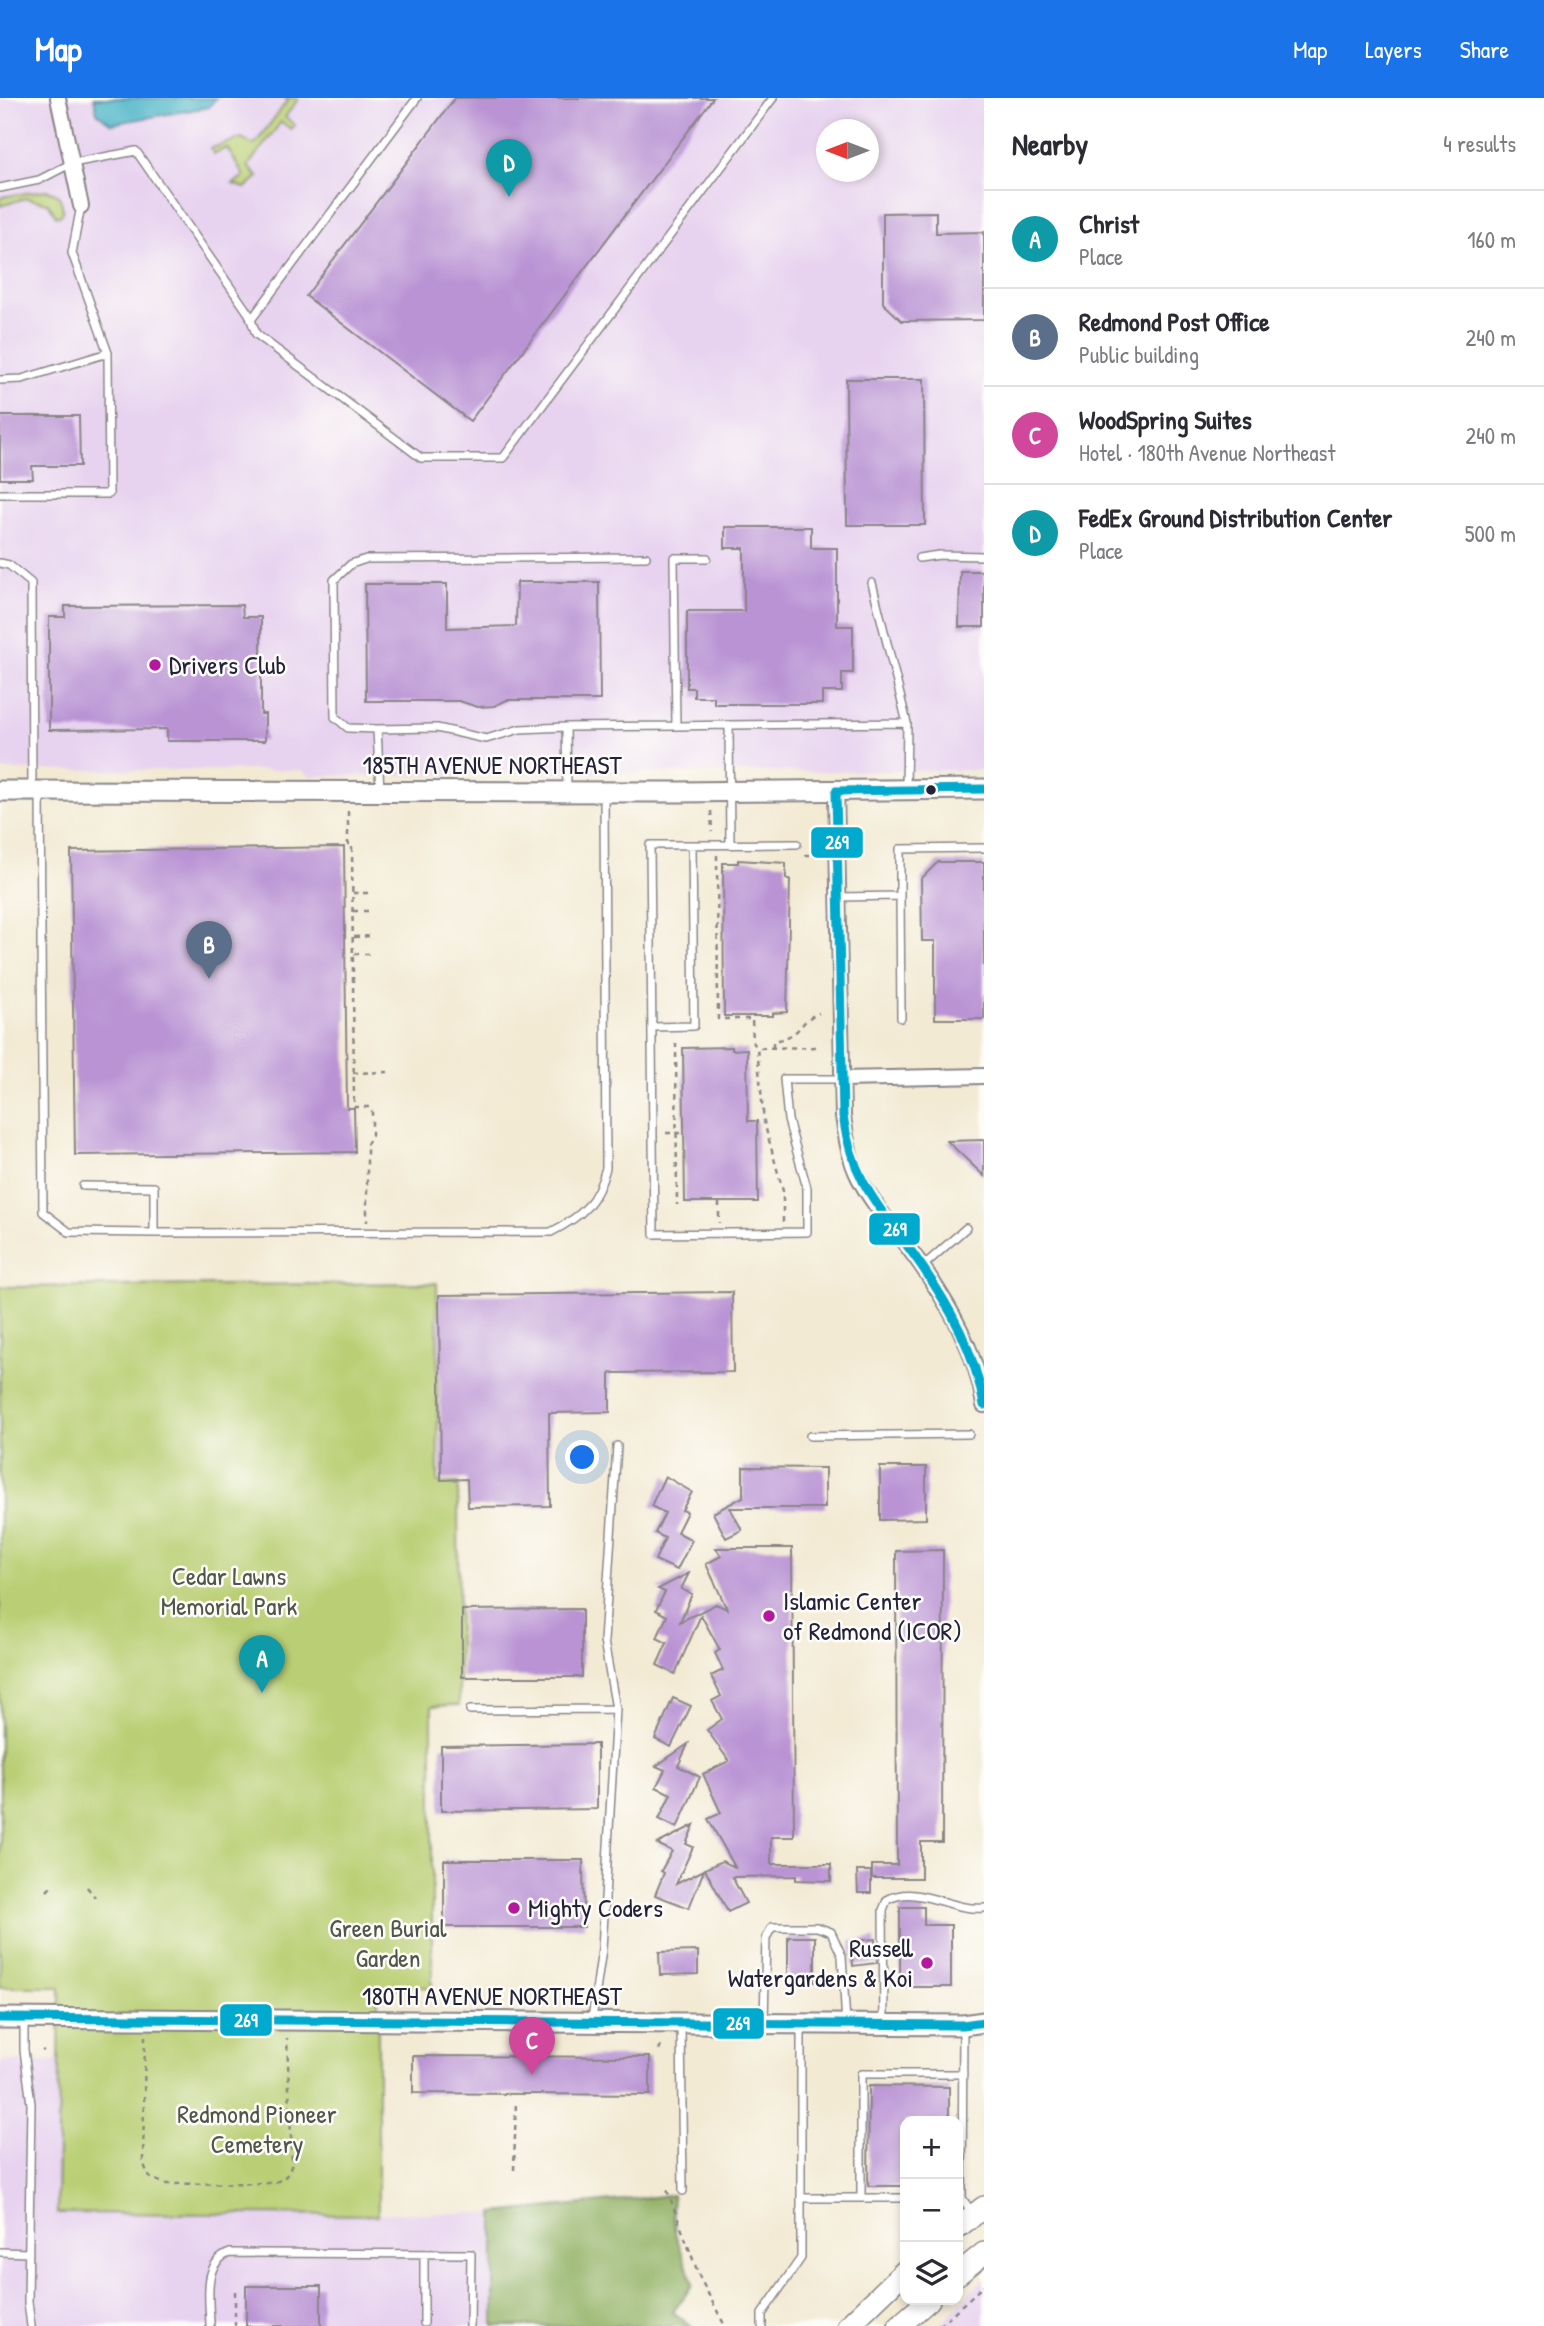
<!DOCTYPE html>
<meta charset="utf-8">
<style>
body{margin:0;font-family:"Patrick Hand",sans-serif;background:#f7f7f7;color:#2b2b33}
.controls{position:absolute;right:21px;bottom:21px;display:grid;overflow:hidden;border-radius:14px;box-shadow:0 4px 10px #0003}
.controls button{width:63px;height:63px;display:grid;place-items:center;padding:0;border:0;border-bottom:2px solid #e1e1e2;background:#fff;color:#2b2b33;font:35px sans-serif}
.compass{position:absolute;left:816px;top:21px;width:63px;height:63px;border-radius:50%;background:#fff;box-shadow:0 4px 10px #0003;rotate:270deg}
.you{position:absolute;left:583px;top:1360px;width:24px;height:24px;margin:-18px;border:5px solid #fff;border-radius:50%;background:#1a73e8;box-shadow:0 0 0 10px #1a73e833}
.badge{display:grid;place-items:center;width:46px;height:46px;border-radius:50%;background:#1a73e8;color:#fff;font-size:23px;font-weight:700}
.pin{position:absolute;translate:-50% -58px;filter:drop-shadow(0 2px 4px #0008)}
.pin::after{content:'';position:absolute;top:37px;width:24px;height:21px;background:inherit;clip-path:polygon(0 0,100% 0,50% 100%)}
.list{margin:0;padding:0;list-style:none}
h2{display:flex;justify-content:space-between;align-items:center;height:91px;margin:0;padding:0 28px;font-size:30px}
h2 small{font-size:23px;font-weight:400;color:#7c7c81}
.list li{display:grid;grid-template-columns:46px 1fr auto;gap:21px;align-items:center;box-sizing:border-box;height:98px;padding:0 28px;border-top:2px solid #e1e1e2}
.list b{display:block;font-size:26px;white-space:nowrap}
.list p{margin:0;font-size:23px;white-space:nowrap;color:#7c7c81}
.list em{font-size:23px;font-style:normal;color:#7c7c81}
.icon{flex:none;width:38px;height:38px;fill:none;stroke:currentColor;stroke-width:2;stroke-linecap:round;stroke-linejoin:round}
.map{position:relative;flex:none;width:984px;height:2228px;overflow:hidden}
header{display:flex;align-items:center;gap:42px;box-sizing:border-box;height:98px;padding:0 35px;background:#1a73e8;color:#fff}
header strong{font-size:33px}
nav{display:flex;gap:38px;margin-inline-start:auto;font-size:24px}
main{display:flex}
aside{flex:1;background:#fff}
.map>svg:first-child{display:block}
.built{fill:#e7d2ef;fill-rule:evenodd}
.green{fill:#bacf74;stroke:#6e7858;stroke-width:2}
.forest{fill:#93b266;stroke:#5a6a50;stroke-width:2}
.water{fill:#4ab4c8;stroke:#366b82;stroke-width:2}
.building{fill:#b993d4}
.lines{fill:none;stroke-linecap:round;stroke-linejoin:round}
.lane-casing{stroke:#8a8688;stroke-width:10}
.street-casing{stroke:#8a8688;stroke-width:18}
.secondary-casing{stroke:#8a8688;stroke-width:23}
.primary-casing{stroke:#8a8688;stroke-width:24}
.path{stroke:#8a8688;stroke-width:2.5;stroke-dasharray:5 5;stroke-linecap:butt}
.lane{stroke:#fff;stroke-width:7}
.street{stroke:#fff;stroke-width:14}
.secondary{stroke:#fff;stroke-width:19}
.primary{stroke:#fff;stroke-width:21}
.bus-1-casing{stroke:#fdfcf7;stroke-width:14}
.bus-1{stroke:#00a9ce;stroke-width:9}
.poi-dot{fill:#b5179e;stroke:#fdfcf7;stroke-width:2.5}
.bus-dot{fill:#22223b;stroke:#fdfcf7;stroke-width:2.5}
.labels{text-anchor:middle;stroke-width:5;stroke-linejoin:round;paint-order:stroke}
.poi-label{font-size:26px;fill:#22223b;stroke:#fdfcf7;text-anchor:start}
.street-label{font-size:26px;fill:#22223b;stroke:#fdfcf7}
.park-label{font-size:26px;fill:#50564c;stroke:#fdfcf7}
.line-badge{stroke:#fdfcf7;stroke-width:2.5}
.badge-label{font-size:19px;text-anchor:middle;font-weight:bold;fill:#fff}
</style>
<header>
<strong>Map</strong>
<nav><a>Map</a><a>Layers</a><a>Share</a></nav>
</header>
<main>
<div class="map">
<svg width="984" height="2228" viewBox="0 0 984 2228">
<rect width="100%" height="100%" fill="#fdfcf7"/>
<filter id="ink" filterUnits="userSpaceOnUse"><feTurbulence type="fractalNoise" baseFrequency=".0143" numOctaves="2"/><feDisplacementMap in="SourceGraphic" scale="14" xChannelSelector="R" yChannelSelector="G"/><feConvolveMatrix kernelMatrix="1 2 1 2 8 2 1 2 1" color-interpolation-filters="sRGB"/></filter>
<filter id="wash" filterUnits="userSpaceOnUse"><feTurbulence type="fractalNoise" baseFrequency=".00686" numOctaves="4" result="noise"/><feDisplacementMap in="SourceGraphic" scale="28" xChannelSelector="R" yChannelSelector="G"/><feGaussianBlur stdDeviation="1.57" result="paint"/><feColorMatrix in="noise" values="0 0 0 0 0 0 0 0 0 0 0 0 0 0 0 0 0 1.4 0 .05"/><feComposite in="paint" operator="in"/></filter>
<g filter="url(#wash)">
<rect width="100%" height="100%" fill="#f3ead4"/>
<path class="built" d="M 0,0 L 984,0 L 984,672 L 310,678 L 301,672 L 0,672 ZM 827,32 L 869,32 L 869,74 L 827,74 Z
M 0,1963 L 59,1963 L 57,2115 L 494,2115 L 494,2228 L 0,2228 Z
M 984,2180 L 984,2228 L 939,2228 L 982,2182 Z"/>
<path class="green" d="M 285,0 L 299,0 L 285,19 L 295,27 L 291,31 L 281,24 L 248,68 L 258,79 L 245,90 L 233,86 L 244,78 L 227,50 L 214,56 L 211,50 L 242,40 L 254,47 L 288,2 Z
M 46,92 C 59,94 62,101 63,114 L 60,118 L 56,118 L 48,105 L 26,100 L 0,108 L 0,99 Z
M 437,1185 L 438,1385 L 458,1385 L 459,1607 L 432,1608 L 432,1889 L 378,1890 L 378,2117 L 57,2115 L 60,1889 L 0,1889 L 0,1189 Z"/>
<path class="forest" d="M 672,2097 L 675,2135 L 693,2186 L 673,2214 L 691,2228 L 494,2228 L 494,2115 Z"/>
<path class="water" d="M 94,0 L 216,0 L 209,9 L 111,26 L 97,15 Z"/>
<g id="blocks">
<path class="building" d="M 455,0 L 713,0 L 470,323 L 306,198 Z
M 936,114 L 936,135 L 984,134 L 984,222 L 902,223 L 883,205 L 883,115 Z
M 846,281 L 924,281 L 925,427 L 847,427 Z
M 0,318 L 79,318 L 80,368 L 32,368 L 33,381 L 0,381 Z
M 725,429 L 811,429 L 811,450 L 837,450 L 837,528 L 853,528 L 853,575 L 842,575 L 842,594 L 822,594 L 822,606 L 714,606 L 714,599 L 694,599 L 694,590 L 687,590 L 687,513 L 744,513 L 744,450 L 725,450 Z
M 960,473 L 984,473 L 984,529 L 959,529 Z
M 517,484 L 599,484 L 600,602 L 507,602 L 494,608 L 478,609 L 459,603 L 366,603 L 365,486 L 447,486 L 447,530 L 516,528 Z
M 242,507 L 243,519 L 261,519 L 261,616 L 265,616 L 265,643 L 167,643 L 167,631 L 49,632 L 49,519 L 65,519 L 65,508 Z
M 344,749 L 347,1010 L 354,1010 L 355,1054 L 75,1057 L 71,753 Z
M 738,762 L 786,765 L 786,781 L 790,781 L 787,914 L 773,915 L 773,918 L 724,918 L 723,765 L 738,765 Z
M 938,764 L 984,764 L 984,921 L 935,921 L 935,843 L 922,843 L 921,781 Z
M 732,949 L 732,952 L 747,951 L 748,1023 L 757,1023 L 758,1104 L 685,1104 L 683,950 Z
M 984,1042 L 984,1078 L 947,1043 Z
M 732,1194 L 733,1274 L 610,1275 L 610,1314 L 549,1315 L 550,1408 L 468,1409 L 467,1381 L 441,1382 L 439,1197 Z
M 743,1369 L 825,1370 L 825,1410 L 730,1410 L 742,1432 L 726,1440 L 713,1415 L 743,1399 Z
M 880,1369 L 926,1369 L 926,1421 L 880,1422 Z
M 665,1378 L 692,1394 L 682,1412 L 687,1414 L 677,1434 L 692,1442 L 677,1472 L 655,1462 L 665,1440 L 655,1435 L 665,1415 L 651,1408 Z
M 716,1450 L 792,1450 L 794,1739 L 771,1739 L 771,1766 L 831,1766 L 831,1783 L 796,1782 L 796,1778 L 732,1779 L 746,1805 L 728,1814 L 705,1771 L 722,1763 L 735,1769 L 708,1721 L 721,1715 L 703,1676 L 729,1663 L 707,1632 L 722,1621 L 712,1603 L 721,1598 L 711,1578 L 723,1572 L 715,1555 L 720,1552 L 701,1517 L 675,1576 L 657,1567 L 667,1545 L 657,1540 L 667,1518 L 656,1512 L 665,1494 L 658,1491 L 689,1475 L 681,1491 L 692,1496 L 680,1524 L 716,1506 L 727,1511 L 706,1466 L 721,1458 Z
M 943,1452 L 942,1744 L 921,1744 L 921,1780 L 872,1780 L 872,1767 L 897,1767 L 896,1453 Z
M 582,1511 L 582,1579 L 462,1579 L 462,1512 Z
M 673,1600 L 691,1608 L 671,1649 L 655,1641 Z
M 597,1646 L 597,1711 L 441,1713 L 441,1648 Z
M 688,1646 L 678,1668 L 700,1679 L 677,1730 L 659,1721 L 671,1696 L 656,1689 L 665,1672 L 656,1668 Z
M 694,1727 L 686,1746 L 693,1749 L 676,1786 L 704,1772 L 689,1810 L 655,1797 L 664,1775 L 661,1773 L 672,1753 L 657,1746 Z
M 444,1762 L 583,1762 L 584,1829 L 444,1829 Z
M 857,1773 L 871,1773 L 871,1795 L 858,1795 Z
M 900,1809 L 924,1809 L 924,1827 L 951,1827 L 951,1889 L 900,1889 Z
M 788,1839 L 815,1839 L 815,1884 L 788,1884 Z
M 875,1841 L 877,1865 L 853,1868 L 851,1843 Z
M 698,1853 L 698,1876 L 660,1877 L 659,1854 Z
M 413,1958 L 650,1959 L 650,1997 L 413,1995 Z
M 869,1988 L 949,1989 L 949,2023 L 905,2023 L 905,2088 L 868,2088 Z
M 246,2188 L 321,2188 L 321,2228 L 246,2228 Z"/>
</g>
</g>
<g filter="url(#ink)">
<use href="#blocks" fill-opacity="0" stroke="#8a8688" stroke-width="2"/>
<g class="lines">
<g class="lane-casing">
<path id="lane" d="M 0,90 L 39,82 L 72,65 L 136,53 L 249,216 L 256,236 L 421,360 L 503,360 L 773,0
M 251,222 L 417,0
M 0,282 L 22,281 L 108,255
M 0,396 L 109,396 L 108,255 L 72,155 L 81,108
M 707,460 L 674,460 L 676,628 L 729,627 L 730,746
M 919,460 L 939,457 L 984,458
M 0,465 L 9,467 L 31,485 L 32,692
M 872,485 L 907,625
M 729,627 L 907,625 L 906,691
M 566,629 L 676,628
M 377,631 L 348,630 L 335,619 L 334,482 L 351,466 L 366,461 L 646,459
M 380,693 L 377,631 L 437,630 L 486,641 L 520,631 L 566,629 L 567,692
M 40,694 L 43,1114 L 69,1134 L 154,1135 L 154,1089 L 83,1088
M 797,746 L 650,747 L 654,1136 L 807,1134 L 807,1090 L 788,1022 L 784,981 L 842,981
M 900,798 L 900,751 L 984,750
M 838,799 L 900,798 L 901,920
M 652,929 L 694,928 L 692,747
M 154,1135 L 551,1134 C 583,1118 597,1104 606,1070 L 604,696
M 922,1169 L 966,1130
M 810,1338 L 969,1336
M 470,1612 L 616,1611
M 24,1921 L 24,1952 L 31,2006 L 28,2204 L 31,2228
M 592,1921 L 602,1851 L 616,1611 L 604,1543 L 617,1348
M 764,1924 L 766,1840 L 772,1829 L 817,1829 L 831,1834 L 842,1858 L 846,1926
M 884,1926 L 883,1812 L 887,1802 C 918,1785 952,1814 984,1810
M 681,1927 L 683,2093
M 963,1927 L 962,2100 L 973,2116
M 861,2099 L 861,1976 L 963,1976
M 801,2100 L 905,2100
M 0,2154 L 29,2155
M 424,2225 L 424,2156
M 210,2228 C 210,2203 201,2165 230,2155 L 471,2156 L 470,2228
M 762,2228 L 762,2216 L 801,2160 L 801,1926"/>
</g>
<g class="street-casing">
<path id="street" d="M 58,0 L 81,108
M 836,693 L 843,1018 C 846,1039 849,1061 859,1080 C 875,1111 901,1138 921,1167 C 951,1210 977,1255 984,1307
M 842,981 L 984,978"/>
</g>
<g class="secondary-casing">
<path id="secondary" d="M 0,693 L 679,694 L 984,691
M 0,1920 L 963,1927 L 984,1924"/>
</g>
<g class="primary-casing">
<path id="primary" d="M 958,2129 L 984,2109
M 958,2176 L 984,2155
M 848,2228 L 905,2173
M 899,2228 L 929,2202"/>
</g>
<path class="path" d="M 348,713 L 348,746 L 352,746 L 354,1009 L 369,1009 L 372,1012 L 372,1037 L 367,1046 L 367,1124
M 711,713 L 712,734
M 717,757 L 718,921 L 752,921 L 753,944 L 757,950
M 805,757 L 818,757
M 353,795 L 370,795
M 353,813 L 371,813
M 354,839 L 371,838
M 354,856 L 371,856
M 676,945 L 677,1107
M 773,949 L 773,943 C 805,937 797,923 819,915
M 353,975 L 391,974
M 666,1035 L 684,1035
M 719,1104 L 719,1125
M 783,1124 L 783,1093 L 764,1024 L 757,950 L 819,949
M 87,1789 L 95,1799
M 47,1793 L 53,1787
M 145,1938 L 143,2064 L 149,2079 L 165,2086 L 270,2085 C 284,2083 289,2077 292,2064 L 287,1940
M 42,1952 L 44,1953
M 659,1952 L 662,1946
M 514,2072 L 516,2002
M 667,2092 L 700,2180 L 725,2228
M 235,2228 L 235,2189
M 939,2228 L 984,2187"/>
<use href="#lane" class="lane"/>
<use href="#street" class="street"/>
<use href="#secondary" class="secondary"/>
<use href="#primary" class="primary"/>
<g class="bus-1-casing">
<path id="bus-1" d="M 984,691 L 836,693 L 843,1018 C 853,1088 883,1112 921,1167 C 951,1210 975,1255 984,1307
M 0,1920 L 963,1927 L 984,1924"/>
</g>
<use href="#bus-1" class="bus-1"/>
</g>
</g>
<g class="poi-dot">
<circle cx="155" cy="567" r="7"/>
<circle cx="769" cy="1518" r="7"/>
<circle cx="514" cy="1810" r="7"/>
<circle cx="927" cy="1865" r="7"/>
</g>
<circle class="bus-dot" cx="931" cy="692" r="6"/>
<g class="labels">
<g class="poi-label">
<text x="169" y="576">Drivers Club</text>
<text x="783" y="1512">Islamic Center<tspan x="783" dy="30">of Redmond (ICOR)</tspan></text>
<text x="528" y="1819">Mighty Coders</text>
<text x="913" y="1859" text-anchor="end">Russell<tspan x="913" dy="30">Watergardens &amp; Koi</tspan></text>
</g>
<g class="street-label">
<text x="492" y="676">185TH AVENUE NORTHEAST</text>
<text x="492" y="1907">180TH AVENUE NORTHEAST</text>
</g>
<g class="park-label">
<text x="229" y="1487">Cedar Lawns<tspan x="229" dy="30">Memorial Park</tspan></text>
<text x="388" y="1839">Green Burial<tspan x="388" dy="30">Garden</tspan></text>
<text x="257" y="2025">Redmond Pioneer<tspan x="257" dy="30">Cemetery</tspan></text>
</g>
</g>
<g class="line-badge">
<rect x="810" y="728" width="54" height="33" rx="7" fill="#00a9ce"/>
<rect x="868" y="1114" width="53" height="34" rx="7" fill="#00a9ce"/>
<rect x="219" y="1905" width="54" height="34" rx="7" fill="#00a9ce"/>
<rect x="712" y="1909" width="53" height="33" rx="7" fill="#00a9ce"/>
</g>
<g class="badge-label">
<text x="837" y="751">269</text>
<text x="895" y="1138">269</text>
<text x="246" y="1929">269</text>
<text x="738" y="1932">269</text>
</g>
</svg>
<div class="controls">
<button>+</button>
<button>−</button>
<button><svg class="icon" aria-label="layers" viewBox="0 0 24 24"><path d="M12 4l9 5-9 5-9-5zM3 14l9 5 9-5"/></svg></button>
</div>
<svg class="compass" viewBox="-18 -18 36 36"><path d="M0-13l5 13h-10z" fill="#e53935"/><path d="M0 13l5-13h-10z" fill="#7c7c81"/></svg>
<div class="you"></div>
<div class="pin badge" style="left:262px;top:1595px;background:#0f9aa8">A</div>
<div class="pin badge" style="left:209px;top:881px;background:#5c6f8a">B</div>
<div class="pin badge" style="left:532px;top:1977px;background:#d1479c">C</div>
<div class="pin badge" style="left:509px;top:99px;background:#0f9aa8">D</div>
</div>
<aside>
<h2>Nearby<small>4 results</small></h2>
<ul class="list">
<li><span class="badge" style="background:#0f9aa8">A</span><div><b>Christ</b><p>Place</p></div><em>160 m</em></li>
<li><span class="badge" style="background:#5c6f8a">B</span><div><b>Redmond Post Office</b><p>Public building</p></div><em>240 m</em></li>
<li><span class="badge" style="background:#d1479c">C</span><div><b>WoodSpring Suites</b><p>Hotel · 180th Avenue Northeast</p></div><em>240 m</em></li>
<li><span class="badge" style="background:#0f9aa8">D</span><div><b>FedEx Ground Distribution Center</b><p>Place</p></div><em>500 m</em></li>
</ul>
</aside>
</main>
